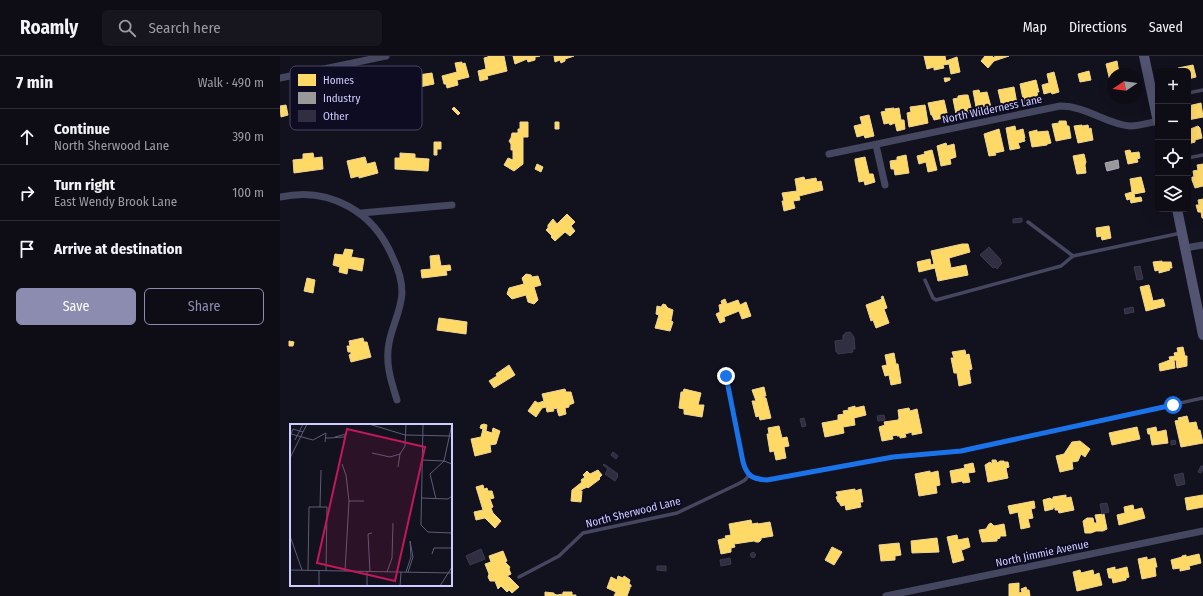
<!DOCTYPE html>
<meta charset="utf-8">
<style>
body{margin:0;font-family:"Fira Sans Condensed",sans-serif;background:#17161f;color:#f1f3f6}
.controls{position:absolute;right:12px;top:12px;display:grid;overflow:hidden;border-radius:6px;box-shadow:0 4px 16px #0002}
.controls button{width:36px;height:36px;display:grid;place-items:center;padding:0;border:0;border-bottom:1px solid #2e2d35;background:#0e0d16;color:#f1f3f6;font:20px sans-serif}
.compass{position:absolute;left:827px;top:12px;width:36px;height:36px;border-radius:50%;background:#0e0d16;box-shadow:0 4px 16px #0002;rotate:257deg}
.stop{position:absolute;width:12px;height:12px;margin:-9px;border:3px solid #1a73e8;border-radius:50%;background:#fff}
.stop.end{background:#1a73e8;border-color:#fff;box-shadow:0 1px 4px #0008}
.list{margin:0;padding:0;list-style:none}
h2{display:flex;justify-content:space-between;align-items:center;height:52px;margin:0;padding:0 16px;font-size:17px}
h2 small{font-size:13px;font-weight:400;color:#9b9ca1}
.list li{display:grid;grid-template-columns:26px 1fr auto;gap:12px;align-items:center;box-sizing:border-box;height:56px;padding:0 16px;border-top:1px solid #2e2d35}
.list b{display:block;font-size:15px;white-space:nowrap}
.list p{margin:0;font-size:13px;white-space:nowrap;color:#9b9ca1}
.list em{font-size:13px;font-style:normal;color:#9b9ca1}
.actions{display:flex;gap:8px;padding:12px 16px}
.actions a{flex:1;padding:9px 0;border:1px solid #8c8bb0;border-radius:6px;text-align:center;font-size:14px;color:#8c8bb0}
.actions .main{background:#8c8bb0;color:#fff}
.icon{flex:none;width:22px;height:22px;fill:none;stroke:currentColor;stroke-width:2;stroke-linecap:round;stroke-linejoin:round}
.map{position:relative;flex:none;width:923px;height:540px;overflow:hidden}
header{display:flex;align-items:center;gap:24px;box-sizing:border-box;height:56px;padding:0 20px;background:#0e0d16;border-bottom:1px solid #2e2d35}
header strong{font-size:19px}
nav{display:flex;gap:22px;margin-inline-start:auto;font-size:14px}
.search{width:280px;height:36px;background:#17161f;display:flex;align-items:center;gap:10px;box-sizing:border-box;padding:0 14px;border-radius:6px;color:#9b9ca1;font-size:15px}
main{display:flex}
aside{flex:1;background:#0e0d16}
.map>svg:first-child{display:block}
.homes{fill:#ffd966;stroke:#f0d594}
.industry{fill:#999;stroke:#a9a9b8}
.building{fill:#302e40;stroke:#3c3a52}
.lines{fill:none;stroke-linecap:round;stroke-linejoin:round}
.lane{stroke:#45465f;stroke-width:3.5}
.street{stroke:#45465f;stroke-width:7}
.secondary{stroke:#535472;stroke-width:10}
.route{stroke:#1a73e8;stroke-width:5}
.labels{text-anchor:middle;stroke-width:4;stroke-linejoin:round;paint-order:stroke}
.street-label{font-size:11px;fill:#cecdff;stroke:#0d0c23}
.inset-road{fill:none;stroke:#5d5c78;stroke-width:1}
.view{fill:#c2185b;fill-opacity:0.15;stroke:#c2185b;stroke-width:2}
.inset-edge{fill:none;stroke:#cecdff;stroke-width:2}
.key{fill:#0d0c23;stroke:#474665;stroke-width:1}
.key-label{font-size:11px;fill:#cecdff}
</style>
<header>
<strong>Roamly</strong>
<div class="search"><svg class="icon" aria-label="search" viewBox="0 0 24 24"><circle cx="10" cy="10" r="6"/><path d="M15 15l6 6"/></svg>Search here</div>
<nav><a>Map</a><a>Directions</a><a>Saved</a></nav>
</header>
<main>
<aside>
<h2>7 min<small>Walk · 490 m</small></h2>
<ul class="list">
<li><svg class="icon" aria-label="ahead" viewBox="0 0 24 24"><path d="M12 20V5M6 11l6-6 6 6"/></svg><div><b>Continue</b><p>North Sherwood Lane</p></div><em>390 m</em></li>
<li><svg class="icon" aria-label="right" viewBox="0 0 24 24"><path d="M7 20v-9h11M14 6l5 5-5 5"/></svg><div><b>Turn right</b><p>East Wendy Brook Lane</p></div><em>100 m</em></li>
<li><svg class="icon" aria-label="arrive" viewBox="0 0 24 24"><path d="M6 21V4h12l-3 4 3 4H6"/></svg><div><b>Arrive at destination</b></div></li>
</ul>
<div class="actions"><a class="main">Save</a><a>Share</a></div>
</aside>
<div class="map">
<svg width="923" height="540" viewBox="0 0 923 540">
<rect width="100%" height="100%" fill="#12111e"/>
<path class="homes" d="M 208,0 L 224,0 L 227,15 L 207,20 L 208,23 L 200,25 L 198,15 L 206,13 L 204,2 L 208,1 Z
M 233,0 L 260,0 L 255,1 L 255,4 L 248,6 L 247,3 L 235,8 Z
M 274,0 L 294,0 L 285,3 L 285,5 L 281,7 L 280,4 L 275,6 Z
M 644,0 L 665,0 L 666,5 L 677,1 L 680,16 L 671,18 L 669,8 L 663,9 L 664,12 L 654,14 L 654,11 L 647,13 Z
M 705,0 L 712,0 L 714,2 L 715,0 L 729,0 L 714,5 L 708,12 L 701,5 Z
M 837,5 L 839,17 L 842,16 L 843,18 L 833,18 L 833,25 L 830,25 L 826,8 Z
M 182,6 L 182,8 L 185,7 L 189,21 L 177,24 L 178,29 L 167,32 L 166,28 L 164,28 L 162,20 L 177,16 L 175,7 Z
M 913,9 L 916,21 L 908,23 L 908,15 L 898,15 L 898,12 Z
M 137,14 L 138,19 L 152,17 L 154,28 L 130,33 L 127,16 Z
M 809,15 L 811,24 L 800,26 L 798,18 Z
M 774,16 L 779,36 L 772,38 L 771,36 L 764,38 L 762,29 L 769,27 L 767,18 Z
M 664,22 L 670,22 L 670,24 L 665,26 Z
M 756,24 L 759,36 L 757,36 L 758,42 L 751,43 L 752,46 L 744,48 L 740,28 Z
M 734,31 L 737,48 L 722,51 L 718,34 Z
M 699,34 L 700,37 L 707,36 L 711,51 L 709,52 L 709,54 L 697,56 L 693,35 Z
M 684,39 L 688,39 L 692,56 L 685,58 L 686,61 L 677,63 L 673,43 L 678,42 L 678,40 Z
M 664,44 L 668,61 L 654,64 L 652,59 L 651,59 L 648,47 Z
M 921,47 L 923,61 L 908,64 L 908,50 Z
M 6,49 L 8,59 L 1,61 L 0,50 Z
M 645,49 L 648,67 L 629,71 L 627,57 L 631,56 L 630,51 Z
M 174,51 L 180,57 L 178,59 L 172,53 Z
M 614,52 L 614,53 L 619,52 L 621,64 L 624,64 L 625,73 L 617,75 L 615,67 L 610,69 L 609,67 L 604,68 L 601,56 L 606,55 L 605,53 Z
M 589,59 L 594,80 L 585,82 L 584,79 L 577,81 L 574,70 L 582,68 L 580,61 Z
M 779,65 L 786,65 L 787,70 L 789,70 L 791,82 L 776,85 L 772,68 L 779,67 Z
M 240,66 L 248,66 L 248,81 L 243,81 L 243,108 L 234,115 L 224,109 L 228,102 L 233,104 L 233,94 L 231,94 L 231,88 L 229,85 L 231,82 L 232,77 L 238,77 L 238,73 L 240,73 Z
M 275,66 L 279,66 L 279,73 L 275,73 Z
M 802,69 L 802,70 L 808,69 L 809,73 L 811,72 L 813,84 L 798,87 L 794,70 Z
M 735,70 L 736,75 L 743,73 L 745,82 L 744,82 L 745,85 L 738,87 L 740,92 L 730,94 L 726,72 Z
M 918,70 L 920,72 L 922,82 L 915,84 L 915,86 L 908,88 L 908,74 Z
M 719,73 L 724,95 L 715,97 L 716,99 L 709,100 L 704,78 Z
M 757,74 L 757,76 L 768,75 L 771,87 L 767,88 L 767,89 L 752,91 L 749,76 Z
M 154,86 L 161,86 L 161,93 L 157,93 L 157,99 L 154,99 Z
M 666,87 L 667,90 L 674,88 L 676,101 L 670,103 L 671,108 L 661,110 L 657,90 Z
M 652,94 L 657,114 L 648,116 L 646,106 L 639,108 L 637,100 L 645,98 L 644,96 Z
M 850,94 L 851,97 L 859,96 L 860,102 L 857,103 L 858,106 L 848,108 L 845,95 Z
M 33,97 L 34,102 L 42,101 L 43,113 L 14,117 L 13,104 L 23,103 L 23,98 Z
M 120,97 L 135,98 L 135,102 L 149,103 L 148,115 L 115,113 L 115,102 L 120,102 Z
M 804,98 L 806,106 L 805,109 L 806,117 L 797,118 L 793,100 Z
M 626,99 L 629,117 L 615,119 L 614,113 L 611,113 L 610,105 L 617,104 L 617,101 Z
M 85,101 L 87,108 L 95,106 L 98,117 L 79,122 L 79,120 L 71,122 L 67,105 Z
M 585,101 L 589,118 L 593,118 L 595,126 L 585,129 L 584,125 L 579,126 L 575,105 L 575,103 Z
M 257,108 L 263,111 L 261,116 L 255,113 Z
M 923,108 L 923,130 L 915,132 L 912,124 L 912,121 L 914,121 L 913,115 L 918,114 L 917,109 Z
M 524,121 L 525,124 L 536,122 L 537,126 L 541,125 L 543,134 L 519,140 L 520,144 L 513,145 L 515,152 L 504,155 L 502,145 L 504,145 L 502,137 L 517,135 L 515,123 Z
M 861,121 L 865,136 L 854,138 L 855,142 L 861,141 L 862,145 L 851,147 L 850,143 L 847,144 L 845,138 L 852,136 L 850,123 Z
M 923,143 L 923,162 L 922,162 L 921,156 L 918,156 L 916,149 L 919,149 L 918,144 Z
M 287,158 L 295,166 L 291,170 L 295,175 L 290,180 L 285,176 L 275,185 L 271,181 L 272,180 L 266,174 L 268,172 L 268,169 L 273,163 L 277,168 Z
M 829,170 L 831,182 L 822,184 L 821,180 L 817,181 L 816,172 Z
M 682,188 L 688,188 L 690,196 L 669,202 L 671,212 L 686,209 L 688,219 L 658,225 L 655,212 L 639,216 L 637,206 L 650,203 L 651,209 L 654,208 L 651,195 Z
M 65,193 L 73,194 L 71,201 L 84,203 L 82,215 L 68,212 L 67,218 L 59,216 L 60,211 L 53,209 L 55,198 L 63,199 Z
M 159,199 L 161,210 L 170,209 L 171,214 L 166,215 L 167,219 L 142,222 L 141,214 L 151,213 L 150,200 Z
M 882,205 L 882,206 L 891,206 L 892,212 L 889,212 L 890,214 L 879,217 L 879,214 L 875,215 L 873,206 Z
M 246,218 L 251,219 L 252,221 L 258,220 L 261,229 L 254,231 L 258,244 L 254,248 L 248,246 L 246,239 L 232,243 L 227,238 L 229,232 L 244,228 L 242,222 Z
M 27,222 L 35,224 L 33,237 L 24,235 Z
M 869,229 L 873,245 L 883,243 L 885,250 L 866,255 L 860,231 Z
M 603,240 L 607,252 L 604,253 L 609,267 L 596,272 L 593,264 L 591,265 L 586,249 L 602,243 L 601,241 Z
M 445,243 L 447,248 L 458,244 L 460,249 L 466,246 L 471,260 L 462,263 L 459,255 L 444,261 L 445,265 L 440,267 L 436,258 L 440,256 L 439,249 L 442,248 L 441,245 Z
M 383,248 L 386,249 L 386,250 L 388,252 L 393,254 L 391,265 L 393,266 L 390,275 L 375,272 L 379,259 L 376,258 L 377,250 L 381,251 Z
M 159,262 L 187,266 L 186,278 L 157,274 Z
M 83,282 L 84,286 L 87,286 L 91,301 L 71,306 L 69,299 L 71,298 L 71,296 L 68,296 L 67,290 L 70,290 L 69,285 Z
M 9,285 L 14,286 L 13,290 L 9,290 Z
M 903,291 L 905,300 L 907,300 L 907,310 L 897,312 L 896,304 L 894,304 L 895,312 L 880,315 L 879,308 L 890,304 L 889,301 L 895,300 L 894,297 L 898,296 L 897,292 Z
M 685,294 L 686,299 L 689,298 L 692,313 L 689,314 L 691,327 L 679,330 L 677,317 L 674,317 L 671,302 L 674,302 L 672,296 Z
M 614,297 L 616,308 L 618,308 L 621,327 L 611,329 L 609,319 L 605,320 L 602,310 L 607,309 L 605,299 Z
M 229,309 L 235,319 L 214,332 L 209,325 L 217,320 L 216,318 Z
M 484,331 L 486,340 L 484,340 L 485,342 L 486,342 L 491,362 L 480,364 L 479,360 L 476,361 L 472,345 L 476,345 L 472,334 Z
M 285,333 L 286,336 L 291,336 L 294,347 L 289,349 L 289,351 L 285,352 L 286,358 L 279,360 L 277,354 L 278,352 L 273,353 L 274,355 L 267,356 L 266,351 L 262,352 L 256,361 L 248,355 L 255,345 L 258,347 L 264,345 L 262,338 Z
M 404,333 L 421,337 L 418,349 L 424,349 L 422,361 L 404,358 L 404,353 L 399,352 L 401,336 L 403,336 Z
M 575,350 L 575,352 L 584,350 L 586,359 L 574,362 L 575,369 L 563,371 L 564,377 L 545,381 L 542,367 L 558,364 L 558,359 L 564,358 L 563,355 L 569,354 L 568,352 Z
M 629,352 L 630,355 L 637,353 L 642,377 L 632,379 L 632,376 L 625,378 L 626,381 L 620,382 L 620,380 L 617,380 L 617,379 L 612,380 L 613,383 L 602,385 L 599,371 L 605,369 L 604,366 L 618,364 L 619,362 L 618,354 Z
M 907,360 L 909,367 L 916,366 L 918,374 L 920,374 L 923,387 L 901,391 L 895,365 L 899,364 L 898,362 Z
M 204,368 L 207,369 L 206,375 L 212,377 L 213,372 L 220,375 L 216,388 L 210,389 L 211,396 L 195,400 L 191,383 L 201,381 L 203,373 L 200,372 L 201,369 Z
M 499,370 L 502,382 L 507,381 L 509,390 L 504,391 L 506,402 L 496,404 L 494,395 L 490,396 L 487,378 L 489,378 L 488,372 Z
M 857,371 L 860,383 L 832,389 L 829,377 Z
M 876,371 L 877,376 L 886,374 L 888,387 L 872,389 L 870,378 L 868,378 L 867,373 Z
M 800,385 L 810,393 L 805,401 L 801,398 L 798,405 L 792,406 L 793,413 L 780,416 L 776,400 L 784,398 L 792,386 Z
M 712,404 L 716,404 L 717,407 L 720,405 L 724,405 L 724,406 L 728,406 L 729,411 L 726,412 L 728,422 L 708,426 L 705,409 L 710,406 L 712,408 Z
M 693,407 L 695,416 L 688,417 L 690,426 L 683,427 L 682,425 L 672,427 L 670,415 L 685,412 L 684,409 Z
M 318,414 L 322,419 L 319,422 L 320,423 L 308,432 L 307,431 L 299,435 L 302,435 L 301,446 L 291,445 L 292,434 L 302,426 L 301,424 L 305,421 L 303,419 L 307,415 L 310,418 Z
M 650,415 L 650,417 L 658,415 L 660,429 L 656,430 L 657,437 L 639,440 L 635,418 Z
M 203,429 L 204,433 L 207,432 L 208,435 L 212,435 L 214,442 L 210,443 L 213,451 L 211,452 L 213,457 L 221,465 L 215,472 L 205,462 L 196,464 L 194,456 L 203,454 L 196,431 Z
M 575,433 L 575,435 L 581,433 L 583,446 L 580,446 L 581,451 L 566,454 L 565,449 L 561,450 L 559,446 L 558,446 L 556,441 L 558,440 L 556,436 Z
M 786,439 L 786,442 L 791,441 L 794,454 L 779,457 L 778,454 L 775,454 L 775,451 L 773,452 L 773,453 L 765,455 L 763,444 L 770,442 L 771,443 L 773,443 L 773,441 Z
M 923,439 L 923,451 L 907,454 L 905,442 Z
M 754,445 L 755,452 L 751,453 L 753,462 L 748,463 L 750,471 L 741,473 L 738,456 L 730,458 L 728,450 Z
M 853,449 L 854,454 L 862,452 L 865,462 L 839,469 L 837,459 L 845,457 L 844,451 Z
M 824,458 L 827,473 L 823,475 L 816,475 L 811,477 L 805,477 L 803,465 L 807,462 L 813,462 L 814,467 L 817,467 L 815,459 Z
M 471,464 L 472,468 L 478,467 L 478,468 L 490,466 L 493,480 L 481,482 L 481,484 L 479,486 L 476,486 L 474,485 L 454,488 L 455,491 L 451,492 L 451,496 L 441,498 L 438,484 L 446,482 L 445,480 L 451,479 L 449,468 Z
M 711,467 L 714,470 L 724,468 L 726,480 L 720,480 L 720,482 L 717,483 L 717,485 L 702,486 L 699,474 L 706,473 L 709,468 Z
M 677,479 L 678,484 L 688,482 L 690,491 L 682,494 L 680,490 L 684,504 L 673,507 L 667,481 Z
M 657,482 L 659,496 L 632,497 L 631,485 Z
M 619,487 L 621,499 L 615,500 L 615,504 L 601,505 L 599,489 Z
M 552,491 L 562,496 L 554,509 L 545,504 Z
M 223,495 L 227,505 L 225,506 L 230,511 L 229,513 L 231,518 L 227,520 L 228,521 L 229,521 L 239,531 L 232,537 L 229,534 L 227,536 L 221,530 L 218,533 L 215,525 L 210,525 L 208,521 L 209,518 L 205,508 L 211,506 L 209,500 Z
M 919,498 L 921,507 L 909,510 L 910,513 L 900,515 L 900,512 L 893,513 L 891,504 L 902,501 L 902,500 L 906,499 L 906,501 Z
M 867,501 L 867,504 L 875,502 L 877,511 L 875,511 L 876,520 L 862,523 L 858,503 Z
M 835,511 L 835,514 L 847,511 L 849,521 L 846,522 L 846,524 L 833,527 L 832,522 L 829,522 L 827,513 Z
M 800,514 L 801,517 L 813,514 L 814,519 L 819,517 L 822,529 L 797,535 L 793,516 Z
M 338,520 L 343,522 L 344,520 L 350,524 L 349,528 L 351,529 L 351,531 L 348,531 L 350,532 L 347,540 L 334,540 L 336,536 L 327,532 L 331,521 L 337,524 Z
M 739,527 L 739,537 L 742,536 L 741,533 L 746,531 L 747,534 L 749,534 L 750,540 L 729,540 L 729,528 Z
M 265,536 L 274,537 L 274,538 L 277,539 L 283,538 L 283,536 L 292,536 L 292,539 L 296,539 L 296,540 L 265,540 Z"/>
<path class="industry" d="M 838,104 L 839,112 L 827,115 L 825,107 Z"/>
<path class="building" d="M 742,162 L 742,166 L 733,167 L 733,163 Z
M 709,191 L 721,204 L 720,205 L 722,207 L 717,213 L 715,211 L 713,212 L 700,199 Z
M 860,210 L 863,223 L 857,224 L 854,211 Z
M 853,251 L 854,256 L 845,258 L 844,253 Z
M 570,276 L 574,281 L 575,293 L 572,293 L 573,296 L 558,298 L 558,296 L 556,296 L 555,285 L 563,284 L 563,279 L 565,279 L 565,277 Z
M 604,359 L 605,364 L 598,365 L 597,360 Z
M 524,362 L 526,370 L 522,371 L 520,363 Z
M 895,384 L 896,388 L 891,389 L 891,385 Z
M 333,396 L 338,400 L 336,403 L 331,399 Z
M 324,408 L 338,418 L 337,419 L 338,420 L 335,425 L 325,418 L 328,413 L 323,409 Z
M 921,410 L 923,410 L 923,413 L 921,417 L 918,416 Z
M 903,417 L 905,428 L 897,430 L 894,419 Z
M 827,447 L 829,456 L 822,458 L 820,448 Z
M 201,493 L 205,503 L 190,509 L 186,500 Z
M470.5 499a2.5 2.5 0 1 1 5 0a2.5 2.5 0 1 1-5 0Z
M 450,502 L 451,508 L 441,510 L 440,504 Z
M 377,510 L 386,510 L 386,515 L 377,514 Z"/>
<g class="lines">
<path class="lane" d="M 908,37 L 923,34
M 908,102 L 923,99
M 748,166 L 793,200
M 645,224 L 653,242 L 656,244 L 781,210 L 793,200 L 901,177
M 446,320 L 463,406 L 465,413 L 469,419
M 239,521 L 279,500 L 303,477 L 397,457 L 458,428 L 465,424 L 469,419 L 476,423 L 487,424 L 613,401 L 681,395 L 923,342"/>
<path class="street" d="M 0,22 L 106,0
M 596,89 L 605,129
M 549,98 L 780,50 C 807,50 826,68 850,70 C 859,70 869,67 878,65
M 0,141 C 50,130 94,156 113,202 C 118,212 122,225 122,237 C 121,255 112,270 109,287 C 105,307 111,325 117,344
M 81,157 L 172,149
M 905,192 L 923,189
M 606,540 L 923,475"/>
<path class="secondary" d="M 864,0 L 878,66
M 897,153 L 923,279"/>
</g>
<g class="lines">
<path class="route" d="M 446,320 L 463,406 C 467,420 472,423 487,424 L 613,401 L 681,395 L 893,349"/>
</g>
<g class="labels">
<g class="street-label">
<text transform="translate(712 53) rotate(-12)" y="4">North Wilderness Lane</text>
<text transform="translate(353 456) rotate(-14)" y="4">North Sherwood Lane</text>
<text transform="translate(762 497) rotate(-12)" y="4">North Jimmie Avenue</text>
</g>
</g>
<g transform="translate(10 368)">
<rect width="162" height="162" fill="#12111e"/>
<path class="inset-road" d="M 79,0 L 115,11 L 162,12M 133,0 L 131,101 L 138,108 L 162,109M 13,8 L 3,5 L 1,10 L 23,16 L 36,9 L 35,18M 36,14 L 39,14 L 54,13 L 56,10 L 45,13M 5,16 L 13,0M 82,29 L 100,33 L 110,30 L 115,22 L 116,0M 0,34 L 17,0M 132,36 L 154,37 L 162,40M 52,40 L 56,51 L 59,77 L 55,147M 108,43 L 110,30M 131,74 L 158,75 L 162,72M 146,75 L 140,50 L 154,37 L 162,0M 59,77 L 74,77M 30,83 L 31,46M 0,112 L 12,146M 142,130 L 144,124 L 162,124M 0,146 L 162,149M 18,146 L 19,83 L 37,83 L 36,147M 80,148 L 78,110 L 82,109M 97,148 L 102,134 L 103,99M 116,148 L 121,133 L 120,117 L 123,133 L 118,148M 29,162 L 29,147M 77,162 L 77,148M 110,162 L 111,148M 150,162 L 162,143"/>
<path class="view" d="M 57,5 L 135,23 L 105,157 L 27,139 Z"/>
<rect width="162" height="162" class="inset-edge"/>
</g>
<rect x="10" y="10" width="132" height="64" rx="6" class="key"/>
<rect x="18" y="18" width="18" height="12" fill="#ffd966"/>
<rect x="18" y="36" width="18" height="12" fill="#999"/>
<rect x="18" y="54" width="18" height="12" fill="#302e40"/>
<g class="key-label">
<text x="43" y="28">Homes</text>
<text x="43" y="46">Industry</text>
<text x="43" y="64">Other</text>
</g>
</svg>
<div class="controls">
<button>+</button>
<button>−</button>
<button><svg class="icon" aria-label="locate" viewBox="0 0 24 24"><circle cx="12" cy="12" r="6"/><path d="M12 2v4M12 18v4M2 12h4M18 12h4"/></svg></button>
<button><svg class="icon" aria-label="layers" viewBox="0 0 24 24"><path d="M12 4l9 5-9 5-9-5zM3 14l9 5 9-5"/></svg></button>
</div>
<svg class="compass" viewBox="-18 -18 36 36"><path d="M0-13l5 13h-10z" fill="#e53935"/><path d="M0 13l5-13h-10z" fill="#9b9ca1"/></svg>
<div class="stop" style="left:893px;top:349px"></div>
<div class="stop end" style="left:446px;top:320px"></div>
</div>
</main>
